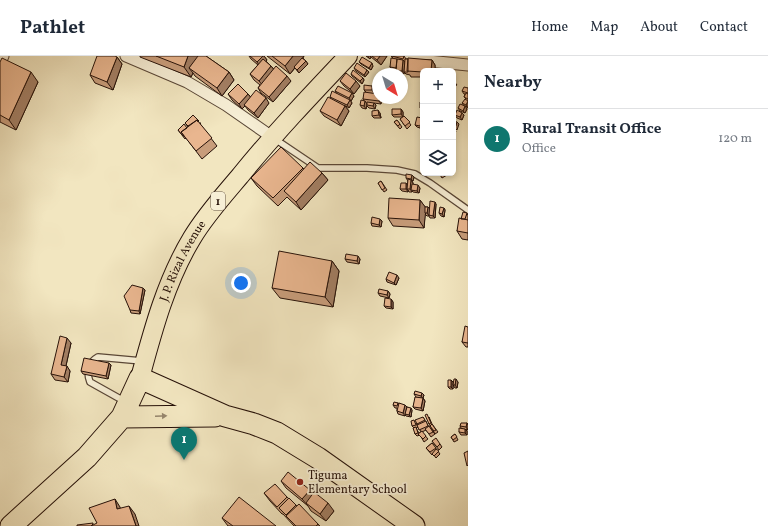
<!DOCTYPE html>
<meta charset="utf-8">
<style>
body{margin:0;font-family:Vollkorn,serif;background:#f6f6f7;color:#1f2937}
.controls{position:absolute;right:12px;top:12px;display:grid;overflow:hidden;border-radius:6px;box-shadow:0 2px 6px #0003}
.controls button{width:36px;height:36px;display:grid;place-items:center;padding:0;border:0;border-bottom:1px solid #e0e1e3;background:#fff;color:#1f2937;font:20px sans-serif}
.compass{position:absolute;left:372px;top:12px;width:36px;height:36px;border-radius:50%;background:#fff;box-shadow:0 2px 6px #0003;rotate:142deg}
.you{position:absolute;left:241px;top:227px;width:14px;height:14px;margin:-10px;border:3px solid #fff;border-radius:50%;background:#1a73e8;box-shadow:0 0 0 6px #1a73e833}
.badge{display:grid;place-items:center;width:26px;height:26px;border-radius:50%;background:#0f766e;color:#fff;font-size:13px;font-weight:700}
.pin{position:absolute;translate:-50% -33px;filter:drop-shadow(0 1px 2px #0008)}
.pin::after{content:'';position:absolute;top:21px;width:14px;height:12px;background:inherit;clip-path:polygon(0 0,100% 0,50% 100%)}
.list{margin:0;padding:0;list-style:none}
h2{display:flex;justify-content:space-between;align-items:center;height:52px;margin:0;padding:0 16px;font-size:17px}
h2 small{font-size:13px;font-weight:400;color:#747a83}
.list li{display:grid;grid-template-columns:26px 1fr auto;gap:12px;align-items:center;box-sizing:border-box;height:60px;padding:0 16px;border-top:1px solid #e0e1e3}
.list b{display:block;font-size:15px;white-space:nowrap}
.list p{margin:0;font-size:13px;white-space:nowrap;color:#747a83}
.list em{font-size:13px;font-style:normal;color:#747a83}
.icon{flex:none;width:22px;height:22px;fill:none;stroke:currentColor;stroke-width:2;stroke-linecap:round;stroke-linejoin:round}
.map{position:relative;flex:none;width:468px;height:470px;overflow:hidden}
header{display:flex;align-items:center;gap:24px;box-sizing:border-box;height:56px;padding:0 20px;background:#fff;border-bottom:1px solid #e0e1e3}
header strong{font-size:19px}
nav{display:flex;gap:22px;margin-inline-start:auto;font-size:14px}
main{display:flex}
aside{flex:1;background:#fff}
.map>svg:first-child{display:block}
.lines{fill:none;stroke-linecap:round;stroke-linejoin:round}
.lane-casing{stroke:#594636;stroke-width:8}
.street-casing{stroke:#594636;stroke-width:13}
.primary-casing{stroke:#261108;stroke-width:20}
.highway-casing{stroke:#261108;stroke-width:23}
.lane{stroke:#f7efd6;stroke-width:5.5}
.street{stroke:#f7efd6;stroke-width:11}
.primary{stroke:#f2e6c0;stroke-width:18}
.highway{stroke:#f2e6c0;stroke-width:21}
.wall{fill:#c89d7b;stroke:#261108}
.shaded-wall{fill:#a37f64;stroke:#261108}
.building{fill:#e9b68f;stroke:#261108}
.oneway{fill:#96866d}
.poi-dot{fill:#8f2418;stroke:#f7efd6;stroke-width:1.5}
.labels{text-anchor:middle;stroke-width:3.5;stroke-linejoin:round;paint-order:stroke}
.shield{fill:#f7efd6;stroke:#655446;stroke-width:1}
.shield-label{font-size:11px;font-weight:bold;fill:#261108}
.street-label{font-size:12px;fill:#261108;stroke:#f7efd6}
.poi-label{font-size:12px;fill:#261108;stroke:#f7efd6;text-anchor:start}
</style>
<header>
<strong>Pathlet</strong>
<nav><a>Home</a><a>Map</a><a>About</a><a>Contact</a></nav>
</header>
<main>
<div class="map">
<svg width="468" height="470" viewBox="0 0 468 470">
<rect width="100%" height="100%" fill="#f2e6c0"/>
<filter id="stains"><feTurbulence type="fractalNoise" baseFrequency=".005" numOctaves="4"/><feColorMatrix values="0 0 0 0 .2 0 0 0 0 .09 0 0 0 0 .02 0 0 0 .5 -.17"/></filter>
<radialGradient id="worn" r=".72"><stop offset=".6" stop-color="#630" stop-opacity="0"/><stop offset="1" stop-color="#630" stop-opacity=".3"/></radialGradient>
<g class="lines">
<g class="lane-casing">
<path id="lane" d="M 275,83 L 318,112 L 367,112 L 397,114 L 415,118 L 430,127 L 468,154
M 124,345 L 90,326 C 86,316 89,306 98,301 L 142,305"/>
</g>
<g class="street-casing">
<path id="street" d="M 126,0 L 187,26 L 226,49 L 272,81
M 398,0 L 408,3 L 468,9
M 0,6 L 3,0"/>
</g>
<g class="primary-casing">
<g id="primary">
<path id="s1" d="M 140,322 C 153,274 166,225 192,182 C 205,160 223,140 240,120 C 274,78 311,39 348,0"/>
</g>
</g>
<g class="highway-casing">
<path id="highway" d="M 122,361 L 215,360
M 11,470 L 87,401 L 122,361 L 140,322 L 225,360 L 254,368 L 277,377 L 318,402 L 414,470"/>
</g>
<use href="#lane" class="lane"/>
<use href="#street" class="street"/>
<use href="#primary" class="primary"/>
<use href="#highway" class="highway"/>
</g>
<path class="wall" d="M 140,0 L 206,0 L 229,16 L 234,24 L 222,40 L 195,20 L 193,17 L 191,21 L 140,1 Z
M 249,0 L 264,0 L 267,4 L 266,5 L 274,13 L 291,25 L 273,46 L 261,37 L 258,32 L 260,29 L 254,24 L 250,18 L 258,9 L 251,3 Z
M 267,0 L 304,0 L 303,2 L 308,8 L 299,17 L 295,12 L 290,18 Z
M 366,0 L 387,0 L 381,9 L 371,1 L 370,3 Z
M 391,0 L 404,0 L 406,3 L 432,4 L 435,9 L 435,15 L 423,15 L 423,21 L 411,21 L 410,19 L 406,18 L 404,16 L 404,18 L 398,17 L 396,14 L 392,14 L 390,11 L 393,2 Z
M 117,1 L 122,8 L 113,34 L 95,27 L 90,19 Z
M 0,6 L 38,26 L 16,74 L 0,66 Z
M 359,6 L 373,10 L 371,14 L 361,8 Z
M 354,12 L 367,14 L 369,16 L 365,21 L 356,15 Z
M 351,18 L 363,22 L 364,24 L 362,28 L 352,20 Z
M 453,24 L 457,29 L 453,31 Z
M 340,25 L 360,30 L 354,38 L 344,30 Z
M 372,30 L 374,32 L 378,30 L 378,38 L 381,48 L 374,47 L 376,49 L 375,53 L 369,52 L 367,50 L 366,53 L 362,52 L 360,49 L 364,45 L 363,43 L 366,36 L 364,34 Z
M 468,32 L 468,51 L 465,50 L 467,53 L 465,57 L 460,55 L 458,52 L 464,50 L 462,47 L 466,43 L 464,41 L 465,38 L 464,38 L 462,35 Z
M 335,35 L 354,40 L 351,45 L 350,44 L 352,47 L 349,52 L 344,49 L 349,55 L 341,70 L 324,60 L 320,55 L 331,42 L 330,41 L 337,38 Z
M 228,38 L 248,38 L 251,41 L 269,47 L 258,62 L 248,54 L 245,50 L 242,53 L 232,44 Z
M 401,53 L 403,56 L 403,61 L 404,60 L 411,69 L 407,73 L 400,63 L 403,61 L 394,61 L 392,59 Z
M 380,57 L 381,62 L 374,62 L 372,60 Z
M 462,57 L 464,59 L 462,64 L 457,62 L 455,59 Z
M 423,59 L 423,76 L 420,72 L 417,71 L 415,69 L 422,62 Z
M 397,64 L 402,71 L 400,73 L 394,66 Z
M 185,67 L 201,67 L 200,68 L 217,90 L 202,103 L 186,82 L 185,83 L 178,74 L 188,71 Z
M 303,112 L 304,113 L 322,117 L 328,124 L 301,154 L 289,143 L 287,141 L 278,150 L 257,130 L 251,122 Z
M 439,117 L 446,117 L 447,119 L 442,122 Z
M 414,121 L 413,125 L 412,125 L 413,127 L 413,128 L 420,132 L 419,137 L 413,136 L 412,135 L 412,136 L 409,136 L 408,134 L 408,136 L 402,135 L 400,133 L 408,129 L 408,125 L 406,122 Z
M 381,125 L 387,134 L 384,136 L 378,127 Z
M 420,144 L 425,151 L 428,151 L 429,153 L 436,148 L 435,162 L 430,162 L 429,160 L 427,160 L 425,158 L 424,172 L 393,170 L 388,162 Z
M 444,152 L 445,154 L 444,161 L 441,160 L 439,157 Z
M 468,158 L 468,184 L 462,183 L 457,175 L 461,163 Z
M 382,165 L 381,171 L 372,170 L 371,167 Z
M 345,203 L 360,203 L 359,208 L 347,206 Z
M 332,205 L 339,215 L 333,251 L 280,242 L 272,232 Z
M 399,222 L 396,229 L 387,226 L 386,223 Z
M 143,232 L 145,234 L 140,258 L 131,257 L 130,254 Z
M 388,235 L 390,238 L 389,242 L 380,240 L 378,237 Z
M 391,243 L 393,246 L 393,253 L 386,252 L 384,250 Z
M 468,271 L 468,291 L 466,291 L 462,286 Z
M 71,287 L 66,310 L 70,315 L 68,326 L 55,324 L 51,318 Z
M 111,309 L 108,323 L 83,318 L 81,315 Z
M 453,326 L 453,333 L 450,333 L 448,331 Z
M 458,326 L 457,332 L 455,332 L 453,329 Z
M 414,338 L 424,339 L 423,342 L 425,345 L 423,355 L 415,353 L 413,351 L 416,341 Z
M 398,347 L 407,351 L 412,354 L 411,361 L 406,360 L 405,359 L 405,360 L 398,358 L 397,355 L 397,352 L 395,352 L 393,349 Z
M 423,361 L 429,371 L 435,378 L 431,381 L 426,374 L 422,376 L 428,383 L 424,386 L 420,379 L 417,380 L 415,378 L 414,372 L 412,370 L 416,367 L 418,371 L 416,372 L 419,377 L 421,376 L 417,368 Z
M 429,361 L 432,368 L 438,376 L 435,378 L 429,368 Z
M 467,367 L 468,369 L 468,374 L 466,373 L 467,375 L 467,379 L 461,379 L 459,376 L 461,372 L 460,370 Z
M 455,378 L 458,384 L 454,386 L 451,381 Z
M 432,385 L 440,388 L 442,391 L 439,394 Z
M 432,387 L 440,398 L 436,402 L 433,398 L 432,399 L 426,392 Z
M 281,425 L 313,438 L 334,455 L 326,465 L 311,455 L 308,450 L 286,432 Z
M 264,437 L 287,441 L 297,450 L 318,468 L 320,470 L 294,470 L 283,458 L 282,458 L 270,445 Z
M 222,462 L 276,470 L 228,470 Z"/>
<path class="shaded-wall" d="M 188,0 L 200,0 L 189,12 L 193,17 L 191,21 L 184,11 Z
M 263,0 L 264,0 L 267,4 L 261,12 L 257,6 Z
M 293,0 L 304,0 L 290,18 L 285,10 Z
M 368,0 L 370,0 L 371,1 L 370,3 L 368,1 Z
M 380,0 L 387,0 L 381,9 L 377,4 Z
M 117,1 L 122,8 L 113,34 L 107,26 Z
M 403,4 L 405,6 L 404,18 L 402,15 Z
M 432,4 L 435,9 L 435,15 L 431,15 Z
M 306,5 L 308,8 L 299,17 L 297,14 Z
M 372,7 L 373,10 L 371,14 L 369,12 Z
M 271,10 L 275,15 L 263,30 L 259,25 Z
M 367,14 L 369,16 L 365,21 L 364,19 Z
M 31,16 L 38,26 L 16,74 L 9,64 Z
M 229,16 L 234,24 L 222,40 L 217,32 Z
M 287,20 L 291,25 L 273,46 L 269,41 Z
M 363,22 L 364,24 L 362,28 L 360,25 Z
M 356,25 L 360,30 L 354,38 L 350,33 Z
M 372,30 L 374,33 L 374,37 L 372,34 Z
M 352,37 L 354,40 L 351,45 L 349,42 Z
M 248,38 L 252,43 L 242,53 L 239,48 Z
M 266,42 L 269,47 L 258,62 L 254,57 Z
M 380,42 L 382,42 L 381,48 L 379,45 Z
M 350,44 L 352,47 L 349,52 L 347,49 Z
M 365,45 L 367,48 L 366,53 L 364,50 Z
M 468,45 L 468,52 L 466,49 Z
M 374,47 L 376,49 L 375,53 L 373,50 Z
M 345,50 L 349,55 L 341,70 L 337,64 Z
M 465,50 L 467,53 L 465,57 L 463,55 Z
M 401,53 L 403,56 L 403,61 L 401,58 Z
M 378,54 L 380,57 L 381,62 L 379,59 Z
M 462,57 L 464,59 L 462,64 L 460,61 Z
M 457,66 L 459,68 L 457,74 L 455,72 Z
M 454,73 L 456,75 L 453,82 L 453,75 Z
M 322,117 L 328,124 L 301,154 L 296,146 Z
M 412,119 L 414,121 L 413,125 L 411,123 Z
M 411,124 L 413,127 L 412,136 L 410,133 Z
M 406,127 L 408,130 L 407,133 L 408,134 L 408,136 L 406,133 Z
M 418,129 L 420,132 L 419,137 L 417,135 Z
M 420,144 L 426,152 L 424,172 L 419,164 Z
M 435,146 L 436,148 L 435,162 L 433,160 Z
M 428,151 L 430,153 L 429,160 L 427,157 Z
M 444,152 L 445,154 L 444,161 L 442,158 Z
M 380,163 L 382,165 L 381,171 L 379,169 Z
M 358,200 L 360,203 L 359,208 L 357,205 Z
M 332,205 L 339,215 L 333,251 L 325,241 Z
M 397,219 L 399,222 L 396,229 L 394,227 Z
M 143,232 L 145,234 L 140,258 L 139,255 Z
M 388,235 L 390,238 L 389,242 L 387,239 Z
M 391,243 L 393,246 L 393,253 L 391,251 Z
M 67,282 L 71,287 L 65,314 L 61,309 Z
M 109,307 L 111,309 L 108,323 L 106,320 Z
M 67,310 L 70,315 L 68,326 L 64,321 Z
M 456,323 L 458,326 L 457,332 L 455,329 Z
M 451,324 L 453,326 L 453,333 L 451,331 Z
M 422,337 L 424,339 L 423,342 L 425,345 L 423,355 L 421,352 L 423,343 L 421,340 Z
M 405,349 L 407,351 L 405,360 L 403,357 Z
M 411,352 L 412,354 L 411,361 L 409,359 Z
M 467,367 L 468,369 L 468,374 L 466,371 Z
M 465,373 L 467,375 L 467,379 L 465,377 Z
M 310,434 L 315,442 L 306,447 L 308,450 L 302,443 Z
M 115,443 L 120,451 L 123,461 L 117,453 Z
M 328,447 L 334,455 L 326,465 L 320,458 Z
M 129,450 L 135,458 L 139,470 L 136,470 Z"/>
<path class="building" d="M 97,0 L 115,0 L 117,1 L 107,26 L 90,19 Z
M 156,0 L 188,0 L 184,11 Z
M 198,0 L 206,0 L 229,16 L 217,32 L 189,12 Z
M 250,0 L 263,0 L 257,6 Z
M 272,0 L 293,0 L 285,10 Z
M 372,0 L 380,0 L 377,4 Z
M 392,0 L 404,0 L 403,3 Z
M 362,1 L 372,7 L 369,12 L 359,6 Z
M 2,2 L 31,16 L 9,64 L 0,59 L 0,6 Z
M 302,2 L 306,5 L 297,14 L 294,11 Z
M 391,2 L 397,3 L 396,12 L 390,11 Z
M 408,2 L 432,4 L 431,15 L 423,15 L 423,16 L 407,15 Z
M 263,3 L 271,10 L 259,25 L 250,18 Z
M 397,3 L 403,4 L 402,15 L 396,15 Z
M 405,3 L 408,3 L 408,16 L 404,16 Z
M 357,7 L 367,14 L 364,19 L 354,12 Z
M 276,10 L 287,20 L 269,41 L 258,32 Z
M 353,14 L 363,22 L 360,25 L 351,18 Z
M 346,17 L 356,25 L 350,33 L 340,25 Z
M 238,28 L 248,38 L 239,48 L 228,38 Z
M 364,29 L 372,30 L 372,34 L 364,34 Z
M 338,30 L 352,37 L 349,42 L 335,35 Z
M 378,30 L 378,35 L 374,35 L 374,31 Z
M 464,31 L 468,32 L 468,37 L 462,35 Z
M 256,34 L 266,42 L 254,57 L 244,49 Z
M 332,35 L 350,44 L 347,49 L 330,41 Z
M 364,36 L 378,38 L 378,42 L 380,42 L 379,45 L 363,43 Z
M 466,37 L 468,38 L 468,43 L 464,41 Z
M 328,41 L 345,50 L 337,64 L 320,55 Z
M 465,43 L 468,45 L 466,49 L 462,47 Z
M 361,44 L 365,45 L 364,50 L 360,49 Z
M 367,46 L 374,47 L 373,50 L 367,49 Z
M 420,46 L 423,46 L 423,52 L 420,52 Z
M 460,48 L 465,50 L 463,55 L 458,52 Z
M 392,53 L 401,53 L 401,58 L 392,59 Z
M 378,54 L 379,59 L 372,60 L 372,55 Z
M 457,54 L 462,57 L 460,61 L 455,59 Z
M 193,59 L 199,65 L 198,66 L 197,64 L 188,70 L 185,67 Z
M 423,59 L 423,72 L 420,72 Z
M 404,60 L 410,66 L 405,70 L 400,63 Z
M 417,61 L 422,62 L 420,70 L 415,69 Z
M 197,64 L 212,82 L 196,95 L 181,76 Z
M 397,64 L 400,68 L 398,70 L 394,66 Z
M 453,64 L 457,66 L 455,72 L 453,71 Z
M 184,68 L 187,72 L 181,76 L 184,80 L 183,80 L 178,74 Z
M 281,91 L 303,112 L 273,142 L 251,122 Z
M 310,106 L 322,117 L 296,146 L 284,135 Z
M 439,117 L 444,117 L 440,119 Z
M 406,118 L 412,119 L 411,123 L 406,122 Z
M 408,123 L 411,124 L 410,133 L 407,133 Z
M 381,125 L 385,132 L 382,134 L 378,127 Z
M 401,127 L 406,127 L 406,133 L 400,133 Z
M 412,128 L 418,129 L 417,135 L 411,134 Z
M 389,142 L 420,144 L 419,164 L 388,162 Z
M 430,145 L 435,146 L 433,160 L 429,159 Z
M 425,151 L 428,151 L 427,157 L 425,157 Z
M 440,151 L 444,152 L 442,158 L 439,157 Z
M 463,156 L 467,157 L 465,163 L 461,163 Z
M 372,161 L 380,163 L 379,169 L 371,167 Z
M 459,162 L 468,164 L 468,177 L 457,175 Z
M 279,195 L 332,205 L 325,241 L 272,232 Z
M 346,198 L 358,200 L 357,205 L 345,203 Z
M 389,216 L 397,219 L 394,227 L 386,223 Z
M 132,229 L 143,232 L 139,255 L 130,254 L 124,240 Z
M 379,233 L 388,235 L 387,239 L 378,237 Z
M 385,242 L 391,243 L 391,251 L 384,250 Z
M 465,270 L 468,271 L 468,287 L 462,286 Z
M 60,280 L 67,282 L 61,309 L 67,310 L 64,321 L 51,318 Z
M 84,302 L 109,307 L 106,320 L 81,315 Z
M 454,323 L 456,323 L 455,329 L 453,329 Z
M 448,324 L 451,324 L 451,331 L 448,331 Z
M 415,335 L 422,337 L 421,340 L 414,338 Z
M 415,341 L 423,342 L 421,352 L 413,351 Z
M 394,346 L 398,347 L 397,350 L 393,349 Z
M 399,347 L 405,349 L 403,357 L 397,355 Z
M 407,351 L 411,352 L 409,359 L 405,358 Z
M 427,358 L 431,367 L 429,368 L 425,359 Z
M 423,361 L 425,364 L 417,368 L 415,364 Z
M 414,364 L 416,369 L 412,370 L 411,365 Z
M 426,365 L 428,370 L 419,374 L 417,369 Z
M 461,367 L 467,367 L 466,371 L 460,370 Z
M 432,368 L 436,374 L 434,375 L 430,370 Z
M 429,370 L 433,376 L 429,378 L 425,373 Z
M 416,371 L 418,377 L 415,378 L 413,372 Z
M 459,372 L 465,373 L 465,377 L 459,376 Z
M 422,375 L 426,380 L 423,383 L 418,378 Z
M 455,378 L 457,381 L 453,384 L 451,381 Z
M 436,382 L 440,388 L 437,391 L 432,385 Z
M 432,387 L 436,392 L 430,396 L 426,392 Z
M 436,393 L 439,395 L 434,400 L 432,398 Z
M 468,395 L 468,409 L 467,410 L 464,397 Z
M 288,416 L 310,434 L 302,443 L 281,425 Z
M 275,428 L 287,441 L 277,451 L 264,437 Z
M 314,436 L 328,447 L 320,458 L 306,447 Z
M 239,441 L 276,470 L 233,470 L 222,462 Z
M 289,442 L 296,449 L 286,459 L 279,452 Z
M 115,443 L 117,453 L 129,450 L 136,470 L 91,470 L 97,467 L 89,452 Z
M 299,448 L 318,468 L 316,470 L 296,470 L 286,460 Z
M 93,467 L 93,468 L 91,470 L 77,470 L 77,469 Z"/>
<defs><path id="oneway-solid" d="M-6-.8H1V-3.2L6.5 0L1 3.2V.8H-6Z"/></defs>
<use class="oneway" href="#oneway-solid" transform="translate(161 360) rotate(-3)"/>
<circle class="poi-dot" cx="300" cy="426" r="4"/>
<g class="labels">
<rect class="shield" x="211" y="136" width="14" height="18" rx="3"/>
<g class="shield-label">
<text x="218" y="149">1</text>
</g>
<g class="street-label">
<text dy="4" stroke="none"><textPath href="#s1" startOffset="125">J. P. Rizal Avenue</textPath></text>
</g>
<g class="poi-label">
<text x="308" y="423">Tiguma<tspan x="308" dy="14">Elementary School</tspan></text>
</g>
</g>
<rect width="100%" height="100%" filter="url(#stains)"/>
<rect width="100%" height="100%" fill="url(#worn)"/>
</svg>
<div class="controls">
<button>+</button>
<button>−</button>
<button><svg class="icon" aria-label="layers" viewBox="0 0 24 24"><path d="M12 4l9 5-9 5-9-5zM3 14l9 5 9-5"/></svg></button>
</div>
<svg class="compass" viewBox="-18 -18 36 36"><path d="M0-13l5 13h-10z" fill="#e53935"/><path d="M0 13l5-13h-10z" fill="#747a83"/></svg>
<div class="you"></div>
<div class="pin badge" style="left:184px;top:404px">1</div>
</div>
<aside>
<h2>Nearby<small></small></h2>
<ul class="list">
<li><span class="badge">1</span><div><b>Rural Transit Office</b><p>Office</p></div><em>120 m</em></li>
</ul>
</aside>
</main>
